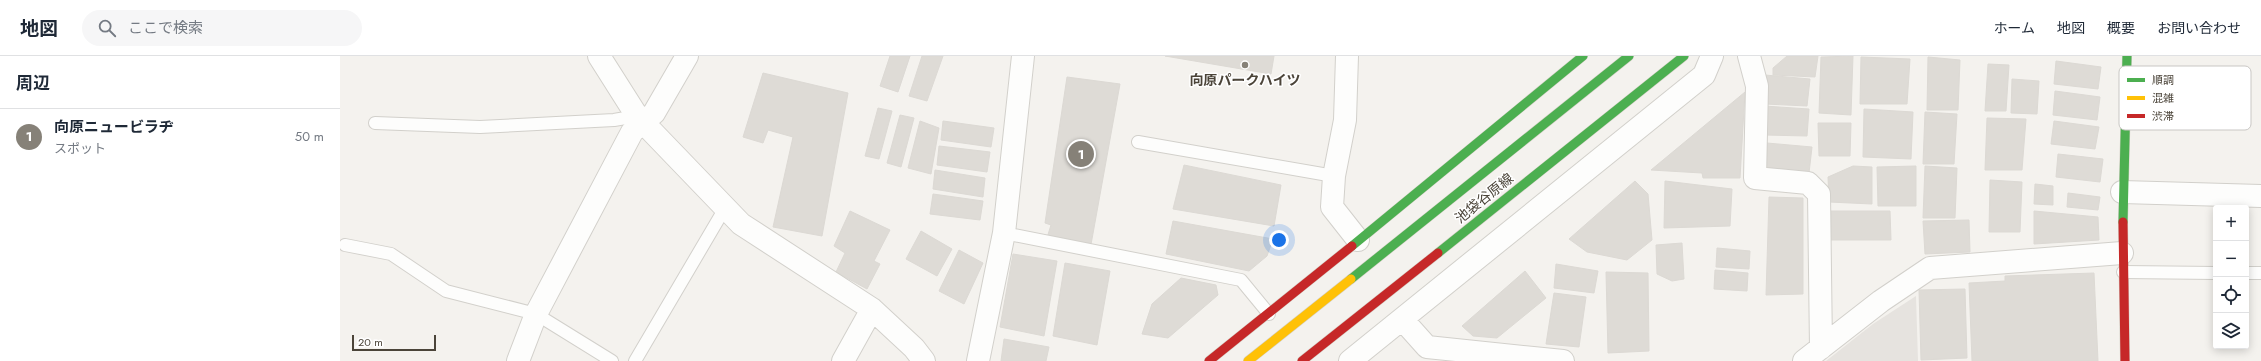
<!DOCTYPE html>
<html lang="ja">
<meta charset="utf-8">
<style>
body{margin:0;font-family:Jost,"Noto Sans JP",sans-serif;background:#f6f6f7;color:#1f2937}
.controls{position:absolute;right:12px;bottom:12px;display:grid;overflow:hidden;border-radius:4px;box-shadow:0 2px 10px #0003}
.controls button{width:36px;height:36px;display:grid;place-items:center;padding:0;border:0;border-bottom:1px solid #e0e1e3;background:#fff;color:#1f2937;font:20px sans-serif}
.scale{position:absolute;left:12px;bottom:10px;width:84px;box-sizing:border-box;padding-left:4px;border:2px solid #4b4439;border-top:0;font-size:11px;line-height:14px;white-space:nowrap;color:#4b4439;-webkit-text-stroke:3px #fff;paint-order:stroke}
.you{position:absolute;left:939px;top:184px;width:14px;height:14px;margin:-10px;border:3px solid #fff;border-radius:50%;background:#1a73e8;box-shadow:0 0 0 6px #1a73e833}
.badge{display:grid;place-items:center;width:26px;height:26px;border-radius:50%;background:#868178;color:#fff;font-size:13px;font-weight:700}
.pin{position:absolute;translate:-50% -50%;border:2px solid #fff;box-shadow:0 1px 4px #0006}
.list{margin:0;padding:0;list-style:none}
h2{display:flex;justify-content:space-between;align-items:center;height:52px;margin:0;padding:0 16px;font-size:17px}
h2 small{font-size:13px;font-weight:400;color:#747a83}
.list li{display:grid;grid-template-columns:26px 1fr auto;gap:12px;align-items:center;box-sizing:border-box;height:56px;padding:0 16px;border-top:1px solid #e0e1e3}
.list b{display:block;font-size:15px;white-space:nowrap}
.list p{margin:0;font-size:13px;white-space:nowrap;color:#747a83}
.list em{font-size:13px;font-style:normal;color:#747a83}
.icon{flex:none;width:22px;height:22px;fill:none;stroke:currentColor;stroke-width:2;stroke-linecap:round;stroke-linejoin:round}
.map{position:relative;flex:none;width:1921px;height:305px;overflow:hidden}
header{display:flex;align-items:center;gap:24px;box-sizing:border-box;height:56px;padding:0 20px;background:#fff;border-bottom:1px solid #e0e1e3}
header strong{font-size:19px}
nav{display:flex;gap:22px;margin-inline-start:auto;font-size:14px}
.search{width:280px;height:36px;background:#f6f6f7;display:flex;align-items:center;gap:10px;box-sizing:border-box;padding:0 14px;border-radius:22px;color:#747a83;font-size:15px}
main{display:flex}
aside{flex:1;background:#fff}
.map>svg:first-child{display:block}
.parking{fill:#e6e3df}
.building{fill:#dedbd6;stroke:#dcd9d4}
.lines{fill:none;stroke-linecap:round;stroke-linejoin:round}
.lane-casing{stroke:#d2d0cb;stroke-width:14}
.street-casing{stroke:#d2d0cb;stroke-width:24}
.fast-casing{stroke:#d3cfc5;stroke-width:10}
.slow-casing{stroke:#d3cfc5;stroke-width:10}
.jam-casing{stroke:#d3cfc5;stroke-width:10}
.lane{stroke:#fdfdfc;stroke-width:12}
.street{stroke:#fdfdfc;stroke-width:22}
.fast{stroke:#4caf50;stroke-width:9}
.slow{stroke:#ffc107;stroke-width:9}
.jam{stroke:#c62828;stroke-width:9}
.poi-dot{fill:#868178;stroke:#fff;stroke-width:1.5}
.labels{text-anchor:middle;stroke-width:3;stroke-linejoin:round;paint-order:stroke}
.poi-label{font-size:14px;font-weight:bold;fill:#4b4439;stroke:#fff}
.street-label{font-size:14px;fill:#4b4439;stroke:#fff}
.key{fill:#fff;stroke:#c9c7c4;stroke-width:1}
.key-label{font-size:11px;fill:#4b4439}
</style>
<header>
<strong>地図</strong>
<div class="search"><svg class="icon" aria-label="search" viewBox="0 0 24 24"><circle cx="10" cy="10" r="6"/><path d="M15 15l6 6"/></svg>ここで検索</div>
<nav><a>ホーム</a><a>地図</a><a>概要</a><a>お問い合わせ</a></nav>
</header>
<main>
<aside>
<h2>周辺<small></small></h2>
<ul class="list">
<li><span class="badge">1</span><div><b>向原ニュービラヂ</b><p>スポット</p></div><em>50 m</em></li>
</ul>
</aside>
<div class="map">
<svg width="1921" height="305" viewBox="0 0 1921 305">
<rect width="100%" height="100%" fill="#f4f2ee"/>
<path class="parking" d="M 1576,240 L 1578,305 L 1486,305 L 1533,268 Z"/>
<path class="building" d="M 550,0 L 570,0 L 558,36 L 540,30 Z
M 582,0 L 603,0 L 587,45 L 569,40 Z
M 825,0 L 934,0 L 931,18 Z
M 1447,0 L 1478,0 L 1475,21 L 1433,19 L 1433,12 Z
M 1513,0 L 1511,59 L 1479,57 L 1481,1 Z
M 1521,1 L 1570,3 L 1567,48 L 1520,48 Z
M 1588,1 L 1620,4 L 1618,54 L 1587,54 Z
M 1716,5 L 1761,11 L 1758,33 L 1714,28 Z
M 1648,8 L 1669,9 L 1666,55 L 1645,55 Z
M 423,17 L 508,37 L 482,180 L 433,171 L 453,81 L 428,74 L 423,87 L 403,81 Z
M 1425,19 L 1470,23 L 1467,50 L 1425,48 Z
M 727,21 L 780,28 L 750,194 L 706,185 L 711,169 L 705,167 Z
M 1672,23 L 1699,25 L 1697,58 L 1671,57 Z
M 1715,35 L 1760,41 L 1757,64 L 1713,59 Z
M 1405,36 L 1400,122 L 1363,122 L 1362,117 L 1311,114 Z
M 1424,50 L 1469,53 L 1467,80 L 1424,79 Z
M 538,52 L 552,55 L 539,103 L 525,100 Z
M 1524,53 L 1573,56 L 1571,103 L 1523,101 Z
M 1585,56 L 1617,58 L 1614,108 L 1583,108 Z
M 560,59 L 574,62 L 561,111 L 547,107 Z
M 1647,62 L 1686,63 L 1682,114 L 1645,114 Z
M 580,65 L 599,72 L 591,118 L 568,112 Z
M 603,65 L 654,72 L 651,91 L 601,84 Z
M 1714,65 L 1759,71 L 1755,93 L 1711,88 Z
M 1478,67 L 1511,67 L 1510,100 L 1479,100 Z
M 1427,87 L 1472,91 L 1469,117 L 1426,116 Z
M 599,90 L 650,96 L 647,116 L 597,109 Z
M 1718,98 L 1763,103 L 1760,126 L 1716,121 Z
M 844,109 L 941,129 L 934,170 L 833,153 Z
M 1513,110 L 1532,111 L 1532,148 L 1489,146 L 1488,121 Z
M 1576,110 L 1576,150 L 1538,150 L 1537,111 Z
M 1585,110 L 1617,112 L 1615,162 L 1583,162 Z
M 595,114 L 645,122 L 643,141 L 593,133 Z
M 1650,124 L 1682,126 L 1680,176 L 1649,176 Z
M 1295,125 L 1308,138 L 1312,184 L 1287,204 L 1247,196 L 1229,183 Z
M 1325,125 L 1392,133 L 1390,170 L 1324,172 Z
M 1695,128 L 1713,130 L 1713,149 L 1694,148 Z
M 1728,137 L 1760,141 L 1758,154 L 1727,151 Z
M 593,138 L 643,145 L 640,164 L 590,158 Z
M 1429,141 L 1463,142 L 1463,238 L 1426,239 Z
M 510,155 L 550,174 L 534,205 L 540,208 L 527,233 L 496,216 L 505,197 L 494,190 Z
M 1491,155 L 1550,155 L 1551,184 L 1491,184 Z
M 1694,155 L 1758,161 L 1759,184 L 1694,188 Z
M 1629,164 L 1630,196 L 1585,198 L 1583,165 Z
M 833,165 L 933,183 L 927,200 L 909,215 L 826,198 Z
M 581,175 L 612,193 L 597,220 L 566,203 Z
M 1342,187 L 1344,223 L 1332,225 L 1317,218 L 1316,189 Z
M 1377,192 L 1410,195 L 1409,213 L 1376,211 Z
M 619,194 L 643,207 L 624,248 L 599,235 Z
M 673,198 L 717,205 L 704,280 L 660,271 Z
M 725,207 L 770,215 L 757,289 L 713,280 Z
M 1216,208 L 1258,215 L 1254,237 L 1214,232 Z
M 1375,214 L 1408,217 L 1407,235 L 1374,233 Z
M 1185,215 L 1206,242 L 1157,282 L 1133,280 L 1122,270 Z
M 1266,216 L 1308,217 L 1309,295 L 1268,297 Z
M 1754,217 L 1758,305 L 1632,305 L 1629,227 L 1665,225 L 1665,220 Z
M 841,222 L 876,229 L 878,239 L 828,282 L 802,278 L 812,248 Z
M 1625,233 L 1627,302 L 1581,304 L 1579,234 Z
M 1214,237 L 1246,241 L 1239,291 L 1206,288 Z
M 664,283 L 709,291 L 706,305 L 661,305 Z"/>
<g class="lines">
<g class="lane-casing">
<path id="lane" d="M 35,67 L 140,71 L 274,64 L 297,60
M 798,86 L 994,120
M 664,177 L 901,224 L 929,258
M 5,189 L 51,198 L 106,235 L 196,258 L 272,305
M 1783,216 L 1876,217
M 1906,217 L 1921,217
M 295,305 L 385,152"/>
</g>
<g class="street-casing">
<path id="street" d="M 259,0 L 297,60 L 401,168 L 532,253 L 574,292 L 584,305
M 1007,0 L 1005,64 L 994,120 L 992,151 L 1018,184
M 1409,0 L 1417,30 L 1415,122 L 1468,127 L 1479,138 L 1481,292
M 1782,136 L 1921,140
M 1062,263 L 1087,291 L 1223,305
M 178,305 L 196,258 L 292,76 L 314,57 L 347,0
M 503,305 L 532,253
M 638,305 L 664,177 L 683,0
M 1010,305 L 1364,19 L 1372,0
M 1464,305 L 1541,245 L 1590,212 L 1782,197"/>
</g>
<g class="fast-casing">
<path id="fast" d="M 1783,166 L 1787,0
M 1012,190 L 1243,0
M 1098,197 L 1344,0
M 1011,223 L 1289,0"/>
</g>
<g class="slow-casing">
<path id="slow" d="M 908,305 L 1011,223"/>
</g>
<g class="jam-casing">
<path id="jam" d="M 1783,166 L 1785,305
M 869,305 L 1012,190
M 962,305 L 1098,197"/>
</g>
<use href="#lane" class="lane"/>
<use href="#street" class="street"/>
<use href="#fast" class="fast"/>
<use href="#slow" class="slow"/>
<use href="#jam" class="jam"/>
</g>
<circle class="poi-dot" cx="905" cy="9" r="4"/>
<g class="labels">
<g class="poi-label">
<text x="905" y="29">向原パークハイツ</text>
</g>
<g class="street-label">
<text transform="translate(1144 142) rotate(-39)" y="5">池袋谷原線</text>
</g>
</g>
<rect x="1779" y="10" width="132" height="64" rx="6" class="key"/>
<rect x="1787" y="22" width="18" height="4" fill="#4caf50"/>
<rect x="1787" y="40" width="18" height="4" fill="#ffc107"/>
<rect x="1787" y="58" width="18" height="4" fill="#c62828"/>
<g class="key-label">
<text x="1812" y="28">順調</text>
<text x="1812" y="46">混雑</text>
<text x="1812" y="64">渋滞</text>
</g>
</svg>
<div class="controls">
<button>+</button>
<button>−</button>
<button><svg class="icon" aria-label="locate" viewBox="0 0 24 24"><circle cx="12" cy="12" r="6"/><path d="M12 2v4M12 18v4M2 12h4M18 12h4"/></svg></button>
<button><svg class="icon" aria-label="layers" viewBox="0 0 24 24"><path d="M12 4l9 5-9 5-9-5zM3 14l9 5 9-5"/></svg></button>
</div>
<div class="scale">20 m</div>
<div class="you"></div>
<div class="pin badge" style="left:741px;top:98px">1</div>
</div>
</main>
